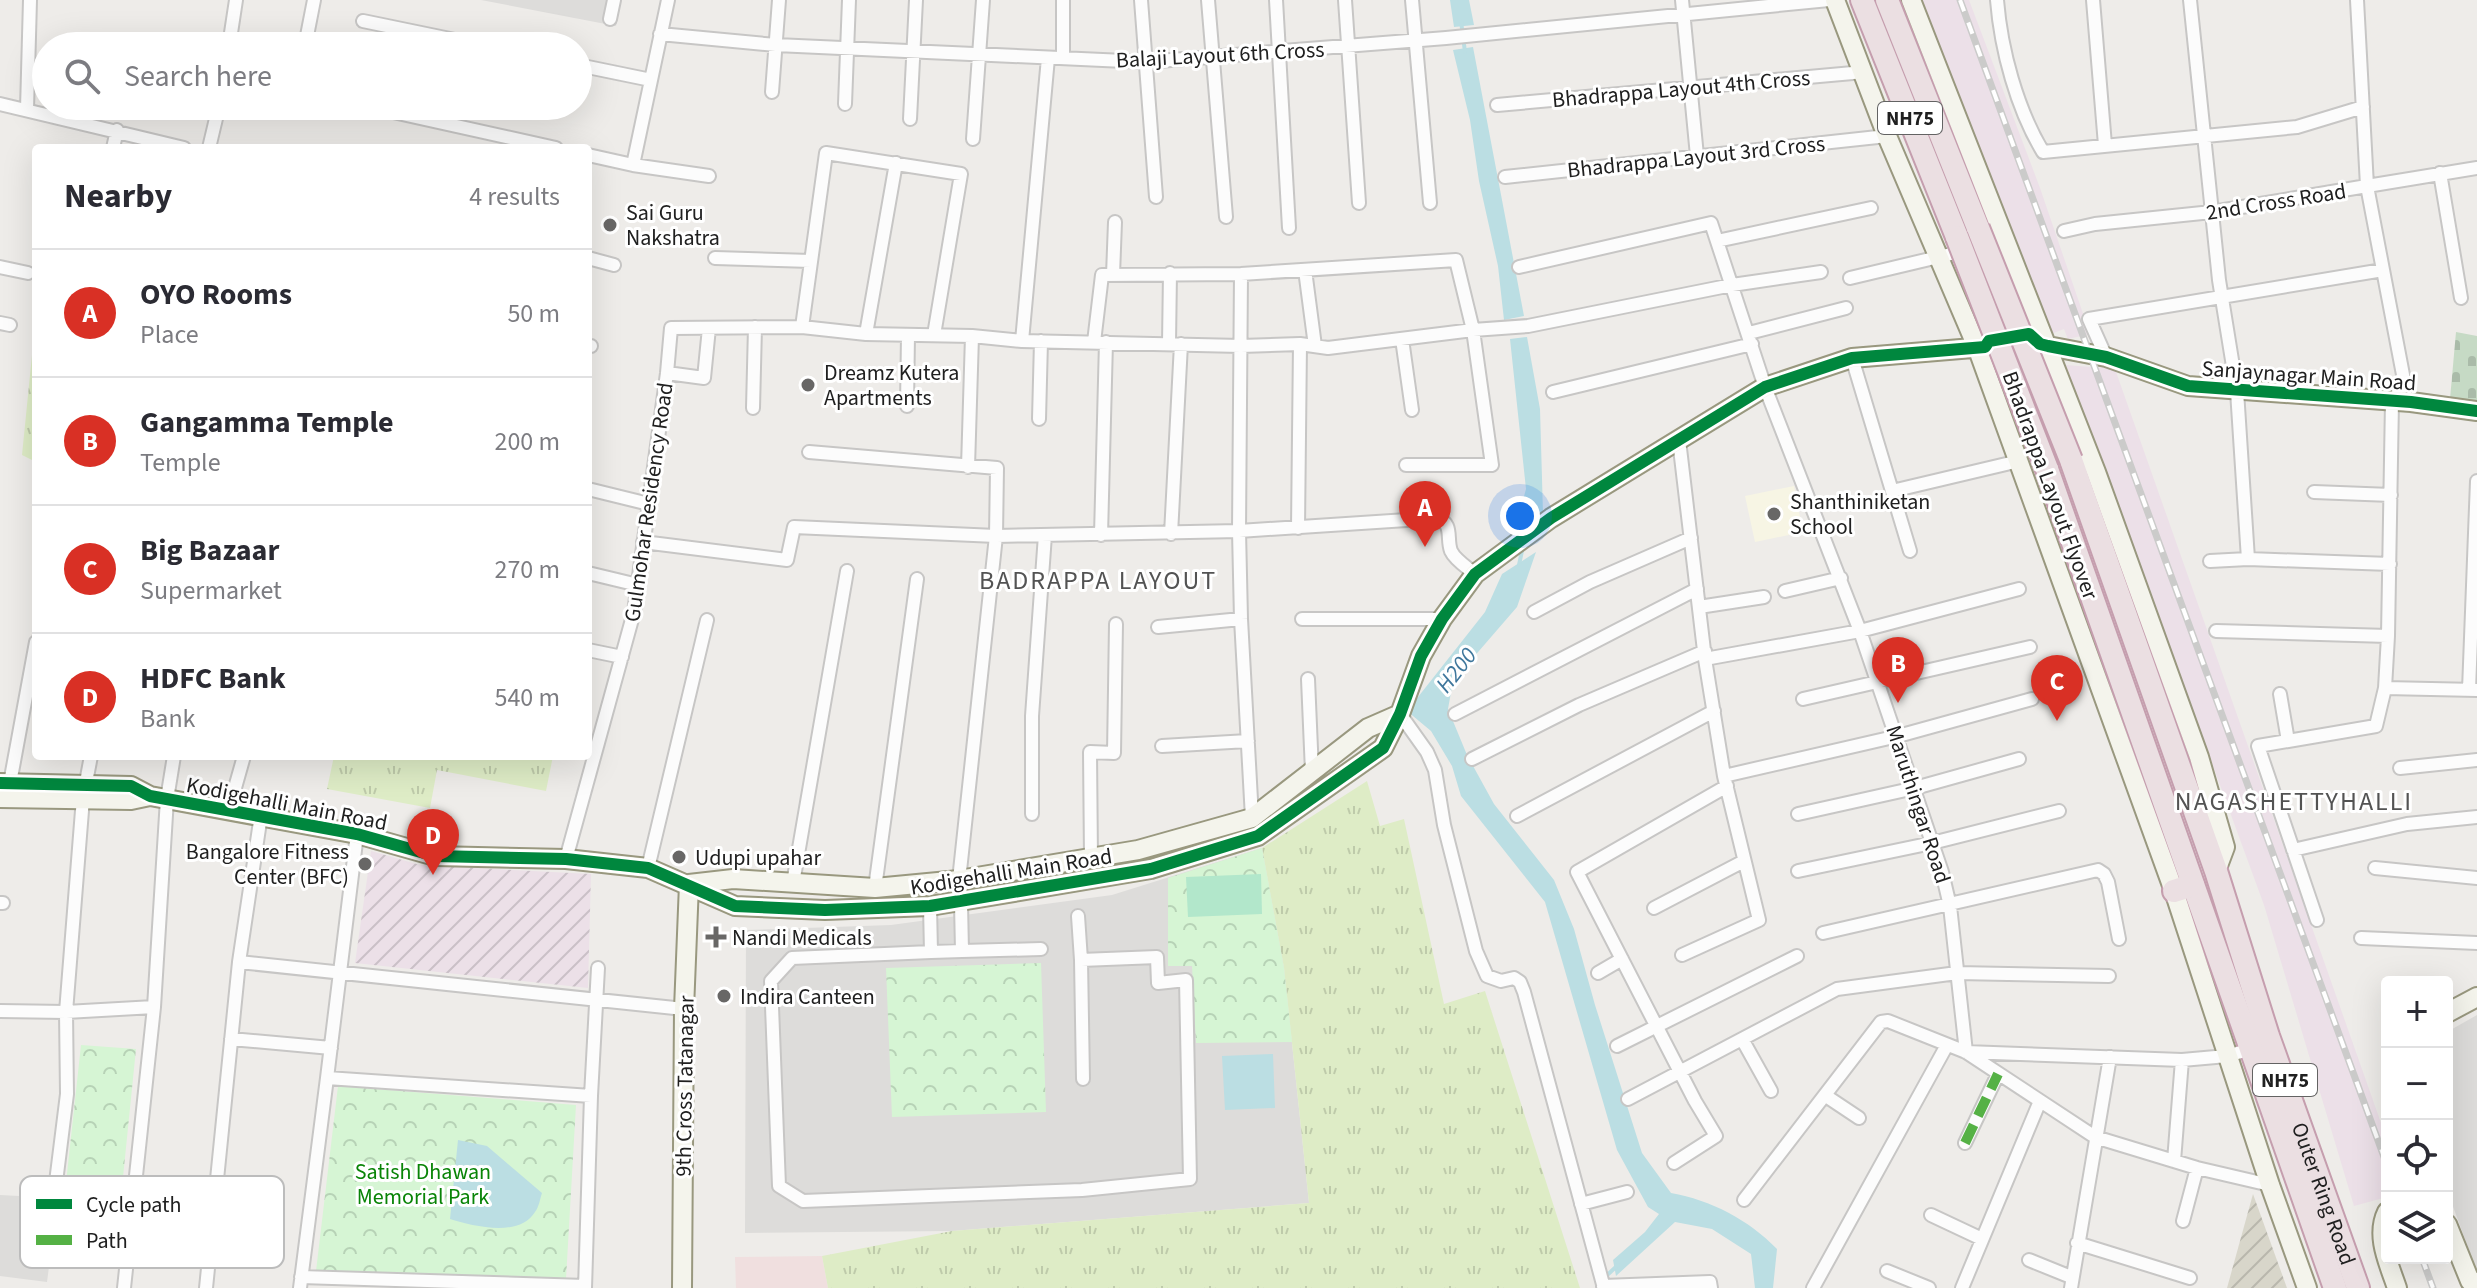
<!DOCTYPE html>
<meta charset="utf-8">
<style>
body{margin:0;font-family:"Source Sans 3",sans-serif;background:#f2f2f3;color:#2b2b33}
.controls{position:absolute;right:24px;bottom:24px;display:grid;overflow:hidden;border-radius:8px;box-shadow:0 8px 32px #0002}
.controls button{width:72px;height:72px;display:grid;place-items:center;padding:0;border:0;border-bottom:2px solid #e1e1e2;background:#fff;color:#2b2b33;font:40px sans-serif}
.you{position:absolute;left:1520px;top:516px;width:28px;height:28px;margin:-20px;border:6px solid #fff;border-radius:50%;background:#1a73e8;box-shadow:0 0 0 12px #1a73e833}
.badge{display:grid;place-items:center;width:52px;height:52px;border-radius:50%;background:#d93025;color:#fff;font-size:26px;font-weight:700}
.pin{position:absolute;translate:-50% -66px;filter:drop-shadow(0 2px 4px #0008)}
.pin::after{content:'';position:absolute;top:42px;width:28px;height:24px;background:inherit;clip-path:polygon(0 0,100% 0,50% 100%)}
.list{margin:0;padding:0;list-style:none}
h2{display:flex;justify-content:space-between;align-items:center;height:104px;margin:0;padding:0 32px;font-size:34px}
h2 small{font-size:26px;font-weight:400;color:#7c7c81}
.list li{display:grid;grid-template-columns:52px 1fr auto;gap:24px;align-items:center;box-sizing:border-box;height:128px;padding:0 32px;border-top:2px solid #e1e1e2}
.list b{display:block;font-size:30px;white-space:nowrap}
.list p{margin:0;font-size:26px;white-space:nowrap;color:#7c7c81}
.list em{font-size:26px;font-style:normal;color:#7c7c81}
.icon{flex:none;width:44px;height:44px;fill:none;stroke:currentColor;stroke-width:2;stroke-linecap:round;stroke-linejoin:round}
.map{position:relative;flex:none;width:2477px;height:1288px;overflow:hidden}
.search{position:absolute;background:#fff;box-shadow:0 8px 32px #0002;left:32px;top:32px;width:560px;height:88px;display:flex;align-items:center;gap:20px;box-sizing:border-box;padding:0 28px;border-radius:44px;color:#7c7c81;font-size:30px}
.panel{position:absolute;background:#fff;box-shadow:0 8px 32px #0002;left:32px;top:144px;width:560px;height:616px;border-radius:8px}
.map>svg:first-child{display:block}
.residential{fill:#dddcda}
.commercial{fill:#f0dfdf}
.industrial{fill:url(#industrial-furrows)}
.education{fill:#f7f5e4}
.railway{fill:#ece0e8}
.construction{fill:url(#construction-furrows)}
.grass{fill:url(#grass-tufts)}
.cemetery{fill:url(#cemetery-stones)}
.park{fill:url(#park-crowns)}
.pitch{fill:#b2e7cb}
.water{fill:#bbdee3}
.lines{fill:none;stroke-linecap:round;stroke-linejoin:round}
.stream{stroke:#bbdee3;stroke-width:4}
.street-casing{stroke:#c7c6c5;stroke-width:16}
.secondary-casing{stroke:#99987f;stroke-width:22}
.highway-casing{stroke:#c59eae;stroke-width:26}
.street{stroke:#fcfcfc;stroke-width:12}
.secondary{stroke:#f4f4ec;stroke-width:18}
.highway{stroke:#ebdfe2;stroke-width:22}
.rail-casing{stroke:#cbcbca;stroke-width:7}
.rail{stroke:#fff;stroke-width:4;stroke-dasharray:12;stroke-linecap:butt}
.highway-bridge-casing{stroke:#c59eae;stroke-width:26;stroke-linecap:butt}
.highway-bridge{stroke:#ebdfe2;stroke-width:22}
.quiet{stroke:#55b145;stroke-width:10;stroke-dasharray:20 10;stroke-linecap:butt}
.cycleway-casing{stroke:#fff;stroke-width:17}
.cycleway{stroke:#00873e;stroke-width:12}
.poi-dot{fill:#686766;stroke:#fff;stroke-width:3}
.labels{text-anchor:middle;stroke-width:6;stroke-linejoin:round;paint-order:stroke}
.shield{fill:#fff;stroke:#636363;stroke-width:2}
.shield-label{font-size:20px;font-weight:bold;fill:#202020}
.street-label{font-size:22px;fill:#202020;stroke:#fff}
.poi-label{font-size:22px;fill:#202020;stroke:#fff;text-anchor:start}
.park-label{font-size:22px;fill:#098407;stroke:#fff}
.water-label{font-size:24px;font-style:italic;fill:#3f779c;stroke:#fff}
.quarter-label{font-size:26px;letter-spacing:2px;fill:#535353;stroke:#fff}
.key{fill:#fff;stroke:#bcbcbc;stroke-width:2}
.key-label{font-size:22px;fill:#202020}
</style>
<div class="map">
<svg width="2477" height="1288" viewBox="0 0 2477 1288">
<defs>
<pattern id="industrial-furrows" width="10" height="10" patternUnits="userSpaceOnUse" patternTransform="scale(2)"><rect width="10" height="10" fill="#ece0e8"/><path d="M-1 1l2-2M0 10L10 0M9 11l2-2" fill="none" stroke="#cac0c7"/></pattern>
<pattern id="construction-furrows" width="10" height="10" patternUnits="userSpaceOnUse" patternTransform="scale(2)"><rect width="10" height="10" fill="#d8d6ca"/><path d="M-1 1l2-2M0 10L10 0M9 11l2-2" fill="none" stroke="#b9b7ad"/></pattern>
<pattern id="grass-tufts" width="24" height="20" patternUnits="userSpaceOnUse" patternTransform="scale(2)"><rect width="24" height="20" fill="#deecc6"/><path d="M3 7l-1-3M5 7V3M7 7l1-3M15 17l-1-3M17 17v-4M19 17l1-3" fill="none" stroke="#becaaa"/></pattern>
<pattern id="cemetery-stones" width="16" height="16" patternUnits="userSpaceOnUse" patternTransform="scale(2)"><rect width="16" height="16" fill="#c6dac5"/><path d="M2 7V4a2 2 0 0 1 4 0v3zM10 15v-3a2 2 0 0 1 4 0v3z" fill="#aabba9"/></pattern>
<pattern id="park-crowns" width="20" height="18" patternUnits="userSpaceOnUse" patternTransform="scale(2)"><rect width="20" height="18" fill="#d6f5d4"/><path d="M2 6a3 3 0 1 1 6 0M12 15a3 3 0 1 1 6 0" fill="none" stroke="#b7d2b6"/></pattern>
</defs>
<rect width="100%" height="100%" fill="#eeece9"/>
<path class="residential" d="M 481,0 L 621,0 L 616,26 Z
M 1262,848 L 1284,968 L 1309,1203 L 952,1231 L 745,1233 L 746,930 L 891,925 L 1112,895 Z
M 2477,1015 L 2477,1272 L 2447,1190 L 2447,1032 Z
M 0,1195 L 58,1198 L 47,1282 L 0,1276 Z"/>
<path class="commercial" d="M 822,1256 L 828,1288 L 736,1288 L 735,1257 Z"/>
<path class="industrial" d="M 371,851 L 420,865 L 591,874 L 588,988 L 355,963 Z"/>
<path class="education" d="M 1794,486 L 1803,532 L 1755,542 L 1745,496 Z"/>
<path class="railway" d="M 1920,0 L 1969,0 L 2040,188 L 2090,334 L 2068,339 L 2064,329 L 2051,334 Z
M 2066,365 L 2115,369 L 2387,1140 L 2387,1197 L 2354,1206 L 2264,905 Z"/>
<path class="construction" d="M 2253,1194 L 2287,1288 L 2227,1288 Z"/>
<path class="grass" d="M 36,315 L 36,462 L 22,455 Z
M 334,756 L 553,756 L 546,791 L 437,770 L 430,808 L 327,789 Z
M 1367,781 L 1380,826 L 1404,819 L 1444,1004 L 1485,991 L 1580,1288 L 828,1288 L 822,1256 L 952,1231 L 1309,1203 L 1284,968 L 1262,848 Z"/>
<path class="cemetery" d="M 2456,332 L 2477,336 L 2477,402 L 2450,399 Z"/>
<path class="park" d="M 1262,848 L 1284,968 L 1292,1042 L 1196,1043 L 1192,966 L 1168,966 L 1168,878 Z
M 1041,963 L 1046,1112 L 892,1117 L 886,968 Z
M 81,1045 L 136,1049 L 115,1256 L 59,1247 Z
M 338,1086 L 576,1105 L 566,1279 L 316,1271 Z"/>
<path class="pitch" d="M 1261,874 L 1262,914 L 1188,917 L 1186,877 Z"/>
<path class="water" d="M 1450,0 L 1469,0 L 1474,25 L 1454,27 Z
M 1473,47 L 1524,316 L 1504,320 L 1498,266 L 1479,181 L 1470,120 L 1453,50 Z
M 1527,337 L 1540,409 L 1543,513 L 1515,529 L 1526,489 L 1510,339 Z
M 1536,552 L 1517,607 L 1453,681 L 1448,709 L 1467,755 L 1494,804 L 1554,880 L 1574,929 L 1595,1005 L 1642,1153 L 1671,1193 C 1711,1200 1749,1220 1777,1249 L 1773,1288 L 1755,1288 L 1751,1254 L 1712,1229 L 1675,1222 L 1616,1276 L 1613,1260 L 1645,1232 L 1659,1214 L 1648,1207 L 1617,1150 L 1545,902 L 1461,796 L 1452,766 L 1431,731 L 1407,711 L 1485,612 L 1502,574 Z
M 1273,1054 L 1275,1108 L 1225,1110 L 1222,1056 Z
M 458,1140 L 487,1146 L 542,1193 C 540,1199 539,1207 535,1212 C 519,1238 473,1226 450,1219 Z"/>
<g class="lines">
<path class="stream" d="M 1461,21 L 1465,52
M 1519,565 L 1523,546
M 1604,1278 L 1618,1265"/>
<g class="street-casing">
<path id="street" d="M 1063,0 L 1063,58
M 1141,0 L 1156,197
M 1208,0 L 1226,217
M 1276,0 L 1289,228
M 1345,0 L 1359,203
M 1412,0 L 1430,203
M 1682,0 L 1697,156
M 1997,0 C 2001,50 2017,109 2043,152 L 2297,127 L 2363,107
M 2093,0 L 2105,145
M 2190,0 L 2219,280 L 2237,391 L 2248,559
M 610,19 L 614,0
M 363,21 L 484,46
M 660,34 L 776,45 L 1146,62 L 1446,38 L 1829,0
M 229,46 L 236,0
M 305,46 L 314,0
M 578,65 L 651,80
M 772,92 L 779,0
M 0,104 L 184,148
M 845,104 L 849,0
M 1497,105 L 1864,72
M 366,106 L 556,148
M 27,109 L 30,0
M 910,119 L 916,0
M 973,139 L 983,0
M 113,148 L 117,130
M 209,148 L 219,106
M 588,155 L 633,165 L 709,176
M 633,165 L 668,0
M 2440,173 L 2461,298
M 1505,177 L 1887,136
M 2064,231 L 2095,224 L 2212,212 L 2367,186 L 2357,0
M 1717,241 L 1871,208
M 588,258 L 614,265
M 715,258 L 811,261
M 0,267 L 28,273
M 1519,267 L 1711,223 L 1765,387 L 1860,631 L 1942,872 L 1950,906 L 1966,1052 L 2182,1060 L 2227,1056 L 2251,1049
M 1305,270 L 1315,346
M 1241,274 L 1239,531 L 1437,518 C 1454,524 1446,538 1451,551 C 1455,560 1468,568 1475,574
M 1113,275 L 1115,222
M 1850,278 L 1968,250
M 0,323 L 10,325
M 802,327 L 826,153 L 961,174 L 934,335
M 1749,333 L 1846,308
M 866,334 L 896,163
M 1402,339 L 1412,410
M 1022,341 L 1048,58
M 1094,342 L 1102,275 L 1241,274 L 1456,260 L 1473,330 L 1492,465 L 1406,465
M 1169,343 L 1170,273
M 588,346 L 591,346
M 2106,357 L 2089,319 L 2383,270
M 1852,358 L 1910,551
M 667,373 L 704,378 L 709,328
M 1553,392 L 1752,344
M 907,406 L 908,335
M 753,408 L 755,327
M 1039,419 L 1041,341
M 1679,440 L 1705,659 L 1724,776 L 1759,920 L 1682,955
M 809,452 L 997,468 L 996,536 L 959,880
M 968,467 L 972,336
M 588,489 L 649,504
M 1892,491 L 2019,461
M 2314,492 L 2391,495
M 1298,528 L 1300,344
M 1171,534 L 1181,344
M 1101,535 L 1106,342
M 643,542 L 787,560 L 794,527 L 996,536 L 1239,531 L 1241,619 L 1252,818
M 2210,561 L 2248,559 L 2390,564
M 588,573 L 638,585
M 1785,591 L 1841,578
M 1699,607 L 1764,597
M 1534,612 L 1590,582 L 1691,538
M 1302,619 L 1442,619
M 1158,627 L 1241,619
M 2216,631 L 2388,636
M 588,650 L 622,657
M 1705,659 L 1860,631 L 2019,589
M 1308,679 L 1312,772
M 2385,688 L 2388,636 L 2392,401 L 2400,391 L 2404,380 L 2367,186 L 2477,168
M 2469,690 L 2477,481
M 2280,694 L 2288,741 L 2376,726 L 2385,688 L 2477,690
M 1803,699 L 2030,647
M 1400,714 L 1427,752 L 1435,770 L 1444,825 L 1476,951 L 1487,976 L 1501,981 L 1514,978 L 1520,982 L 1524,992 L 1604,1288
M 1455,714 L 1697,589
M 2288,741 L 2258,746 L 2317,920
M 1162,746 L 1248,741
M 1472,759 L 1579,705 L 1705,651
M 2400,768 L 2477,760
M 1724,776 L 1898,736 L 2032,699
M 10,783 L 36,642
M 229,809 L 244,756
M 1032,814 L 1032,716 L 1045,535
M 1798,814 L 1915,788 L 2019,759
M 261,815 L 239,962 L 684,1009
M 1517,816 L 1714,711
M 2293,850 L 2407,824 L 2477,817
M 1091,858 L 1090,752 L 1114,753 L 1116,624
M 566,859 L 634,612 L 667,373 L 671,328 L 802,327 L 866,334 L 972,336 L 1022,341 L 1241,346 L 1300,344 L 1328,348 L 1473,330 L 1528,326 L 1732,285 L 1821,272
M 648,868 L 707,620
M 2375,868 L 2477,878
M 1798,871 L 1932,843 L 2059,811
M 793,883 L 847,571
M 875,888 L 917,579
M 0,903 L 3,903
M 930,906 L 931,952 L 962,951 L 961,903
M 1654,908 L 1744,861
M 1823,933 L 2098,870 L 2104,874 L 2108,882 L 2119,939
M 2361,938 L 2477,943
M 962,951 L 1041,949
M 931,952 L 792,958 L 771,981 L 779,1186 L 803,1201 L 1082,1190 L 1190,1179 L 1186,980 L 1158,983 L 1157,957 L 1081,960 L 1078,916
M 1081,960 L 1083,1079
M 1598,973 L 1622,959
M 0,1011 L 66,1012 L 154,1007
M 231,1039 L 331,1048
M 1742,1039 L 1771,1091
M 1617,1046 L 1797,956
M 327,1078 L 357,834
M 1826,1096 L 1859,1118
M 1628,1099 L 1837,989 L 1957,973 L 2109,976
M 1965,1143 L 1998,1074
M 2174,1161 L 2182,1060
M 1674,1163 L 1716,1136 L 1695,1101 L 1577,872 L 1727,786
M 54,1198 L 67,1094 L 66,1012 L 83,798 L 91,756
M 1744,1200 L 1881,1022 L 1888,1021 L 1966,1052 L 2095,1137 L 2197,1168 L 2270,1185
M 1581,1204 L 1627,1192
M 1931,1215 L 1982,1239
M 2183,1221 L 2197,1168
M 2077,1243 L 2190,1278
M 2029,1260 L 2071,1277
M 1887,1271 L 1929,1288
M 301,1277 L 585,1286
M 1603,1286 L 1710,1282 L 1711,1288
M 124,1288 L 154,1007 L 167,799 L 174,756
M 206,1288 L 239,962
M 300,1288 L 327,1078 L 591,1096
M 585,1288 L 591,1096 L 598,968
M 1813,1288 L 1947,1045
M 1962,1288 L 2040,1101
M 2071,1288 L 2110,1057"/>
</g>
<g class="secondary-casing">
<path id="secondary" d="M 1835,0 L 1887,136 L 1977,347 L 2174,891 L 2270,1185 L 2307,1288
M 1911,0 L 2096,472 L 2199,757 L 2225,847 L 2216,871
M 0,783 L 131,786 L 150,796 L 357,834 L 435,856 L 566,859 L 648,868 L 735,906 L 825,910 L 930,906 L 1151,869 L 1258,836 L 1383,748 L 1400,714 L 1421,656 L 1442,619 L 1475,574 L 1551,518 L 1765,387 L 1852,358 L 1985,347 L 1989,341 L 2029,334 L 2040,344 L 2048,346 L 2106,357 L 2188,386 L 2411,402 L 2477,411
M 0,798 L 131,800 L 150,796
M 689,884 L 733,879 L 875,888 L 959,880 L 1138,850 L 1252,818 L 1368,728 L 1400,714
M 2447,1013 L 2477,997
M 2387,1212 C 2375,1236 2389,1264 2397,1288
M 2447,1224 L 2470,1281 L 2477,1282
M 682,1288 L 684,1009 L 689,884"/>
</g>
<g class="highway-casing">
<g id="highway">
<path d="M 1862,0 L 1957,237"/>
<path d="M 1887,0 L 1978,228"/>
<path id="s1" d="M 2071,460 L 2216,871 L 2268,1036 L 2358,1288"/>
<path d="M 2047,469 L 2335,1288"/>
<path d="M 2174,891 L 2193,885"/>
</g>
</g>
<use href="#street" class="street"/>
<use href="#secondary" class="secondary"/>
<use href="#highway" class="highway"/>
<g class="rail-casing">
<path id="rail" d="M 1960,0 L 2387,1165
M 2422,1258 L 2433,1288"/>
</g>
<use href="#rail" class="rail"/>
<g class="highway-bridge-casing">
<path id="highway-bridge" d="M 1978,228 L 2071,460
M 1957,237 L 2047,469"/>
</g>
<use href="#highway-bridge" class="highway-bridge"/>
<path class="quiet" d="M 1965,1143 L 1998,1074"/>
<g class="cycleway-casing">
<path id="cycleway" d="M 0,783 L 131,786 L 150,796 L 357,834 L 435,856 L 566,859 L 648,868 L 735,906 L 825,910 L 930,906 L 1151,869 L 1258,836 L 1383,748 L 1400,714 L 1421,656 L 1442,619 L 1475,574 L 1551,518 L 1765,387 L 1852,358 L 1985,347 L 1989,341 L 2029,334 L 2040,344 L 2048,346 L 2106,357 L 2188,386 L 2411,402 L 2477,411"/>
</g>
<use href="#cycleway" class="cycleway"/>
</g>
<g class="poi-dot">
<circle cx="610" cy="225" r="8"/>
<circle cx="808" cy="385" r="8"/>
<circle cx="1774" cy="514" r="8"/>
<circle cx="679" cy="857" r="8"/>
<circle cx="365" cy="864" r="8"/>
<path d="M712 925h8v8h8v8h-8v8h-8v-8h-8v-8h8z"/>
<circle cx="724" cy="996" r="8"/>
</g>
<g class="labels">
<g class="shield">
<rect x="1878" y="102" width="64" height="32" rx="6"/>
<rect x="2253" y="1064" width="64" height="32" rx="6"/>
</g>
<g class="shield-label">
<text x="1910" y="125">NH75</text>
<text x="2285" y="1087">NH75</text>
</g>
<g class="street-label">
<text transform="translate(1220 54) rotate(-3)" y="8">Balaji Layout 6th Cross</text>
<text transform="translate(1681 88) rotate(-5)" y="8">Bhadrappa Layout 4th Cross</text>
<text transform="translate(1696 156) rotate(-6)" y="8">Bhadrappa Layout 3rd Cross</text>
<text transform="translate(2276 201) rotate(-9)" y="8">2nd Cross Road</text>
<text transform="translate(2309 375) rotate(4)" y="8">Sanjaynagar Main Road</text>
<text transform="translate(2051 485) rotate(70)" y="8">Bhadrappa Layout Flyover</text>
<text transform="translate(648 502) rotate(-82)" y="8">Gulmohar Residency Road</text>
<text transform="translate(287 803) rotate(11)" y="8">Kodigehalli Main Road</text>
<text transform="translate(1919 804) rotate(72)" y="8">Maruthingar Road</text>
<text transform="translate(1011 871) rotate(-9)" y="8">Kodigehalli Main Road</text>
<text transform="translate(684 1086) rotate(-89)" y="8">9th Cross Tatanagar</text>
<text dy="8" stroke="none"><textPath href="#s1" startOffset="776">Outer Ring Road</textPath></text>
</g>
<g class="poi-label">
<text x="626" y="220">Sai Guru<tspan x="626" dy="25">Nakshatra</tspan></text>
<text x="824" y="380">Dreamz Kutera<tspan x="824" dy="25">Apartments</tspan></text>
<text x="1790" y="509">Shanthiniketan<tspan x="1790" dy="25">School</tspan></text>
<text x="349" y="859" text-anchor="end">Bangalore Fitness<tspan x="349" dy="25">Center (BFC)</tspan></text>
<text x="695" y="865">Udupi upahar</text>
<text x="732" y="945">Nandi Medicals</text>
<text x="740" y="1004">Indira Canteen</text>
</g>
<g class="park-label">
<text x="423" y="1179">Satish Dhawan<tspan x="423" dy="25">Memorial Park</tspan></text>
</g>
<g class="water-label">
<text transform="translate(1456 670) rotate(-52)" y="8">H200</text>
</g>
<g class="quarter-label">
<text x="1098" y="589">BADRAPPA LAYOUT</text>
<text x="2294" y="810">NAGASHETTYHALLI</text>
</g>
</g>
<rect x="20" y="1176" width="264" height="92" rx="12" class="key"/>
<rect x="36" y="1199" width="36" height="10" fill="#00873e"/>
<rect x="36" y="1235" width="36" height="10" fill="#55b145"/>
<g class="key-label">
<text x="86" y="1212">Cycle path</text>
<text x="86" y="1248">Path</text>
</g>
</svg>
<div class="controls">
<button>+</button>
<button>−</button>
<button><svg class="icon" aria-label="locate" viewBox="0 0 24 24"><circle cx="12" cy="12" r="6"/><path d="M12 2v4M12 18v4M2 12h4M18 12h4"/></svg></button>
<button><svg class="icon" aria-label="layers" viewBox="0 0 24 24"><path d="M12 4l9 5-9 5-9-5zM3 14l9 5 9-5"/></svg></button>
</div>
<div class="you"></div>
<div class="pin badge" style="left:1425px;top:547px">A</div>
<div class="pin badge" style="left:1898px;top:703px">B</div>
<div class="pin badge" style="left:2057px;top:721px">C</div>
<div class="pin badge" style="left:433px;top:875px">D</div>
<div class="search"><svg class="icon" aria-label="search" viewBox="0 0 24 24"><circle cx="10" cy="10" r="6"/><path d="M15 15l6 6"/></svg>Search here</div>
<section class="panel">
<h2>Nearby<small>4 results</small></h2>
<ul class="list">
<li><span class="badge">A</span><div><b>OYO Rooms</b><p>Place</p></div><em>50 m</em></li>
<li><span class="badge">B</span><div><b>Gangamma Temple</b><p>Temple</p></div><em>200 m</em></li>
<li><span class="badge">C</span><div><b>Big Bazaar</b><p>Supermarket</p></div><em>270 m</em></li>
<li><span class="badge">D</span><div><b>HDFC Bank</b><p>Bank</p></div><em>540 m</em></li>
</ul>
</section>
</div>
